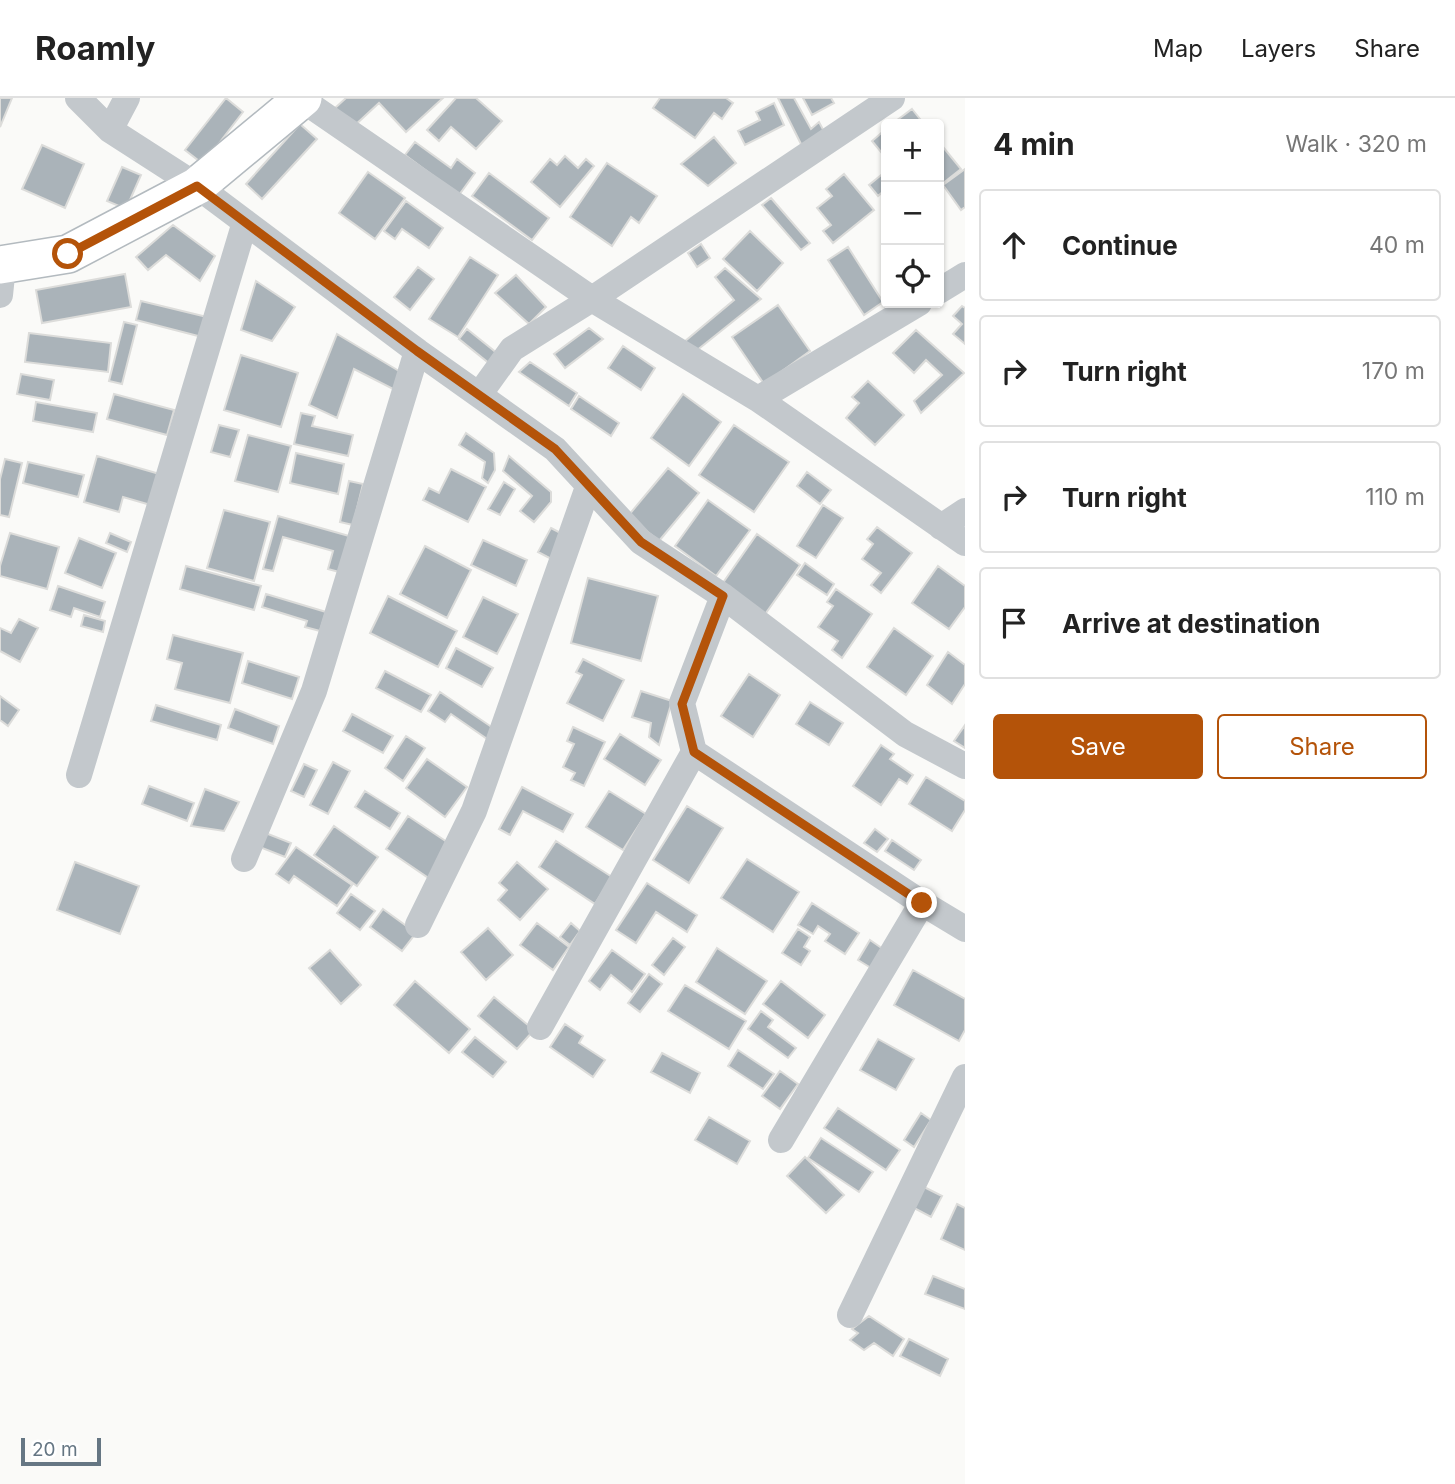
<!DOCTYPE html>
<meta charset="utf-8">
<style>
body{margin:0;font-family:Inter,sans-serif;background:#f2f2f2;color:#222}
.controls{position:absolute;right:21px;top:21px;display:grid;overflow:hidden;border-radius:7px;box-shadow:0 2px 5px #0004}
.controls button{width:63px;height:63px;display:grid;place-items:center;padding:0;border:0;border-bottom:2px solid #e0e0e0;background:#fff;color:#222;font:35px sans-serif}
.scale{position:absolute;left:21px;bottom:18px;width:80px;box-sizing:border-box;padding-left:7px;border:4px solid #657683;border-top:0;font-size:19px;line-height:24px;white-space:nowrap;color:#657683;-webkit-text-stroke:5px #fff;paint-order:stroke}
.stop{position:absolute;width:21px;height:21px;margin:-16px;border:5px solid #b45309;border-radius:50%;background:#fff}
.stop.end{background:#b45309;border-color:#fff;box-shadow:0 2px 7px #0008}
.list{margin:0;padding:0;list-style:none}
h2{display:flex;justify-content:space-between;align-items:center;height:91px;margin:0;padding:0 28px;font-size:30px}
h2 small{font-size:23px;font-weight:400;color:#767676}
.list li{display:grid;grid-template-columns:46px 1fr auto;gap:21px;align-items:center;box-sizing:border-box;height:112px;margin:0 14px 14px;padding:0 14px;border:2px solid #e0e0e0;border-radius:7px}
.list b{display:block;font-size:26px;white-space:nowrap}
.list em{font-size:23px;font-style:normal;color:#767676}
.actions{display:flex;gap:14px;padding:21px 28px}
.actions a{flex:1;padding:16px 0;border:2px solid #b45309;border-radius:7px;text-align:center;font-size:24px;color:#b45309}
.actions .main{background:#b45309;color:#fff}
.icon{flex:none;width:38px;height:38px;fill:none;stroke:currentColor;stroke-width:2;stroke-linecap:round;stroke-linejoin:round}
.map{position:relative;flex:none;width:965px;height:1386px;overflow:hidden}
header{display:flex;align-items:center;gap:42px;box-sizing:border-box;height:98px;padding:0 35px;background:#fff;border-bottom:2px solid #e0e0e0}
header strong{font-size:33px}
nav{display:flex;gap:38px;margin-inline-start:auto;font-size:24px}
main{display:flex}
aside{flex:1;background:#fff}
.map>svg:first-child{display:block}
.building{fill:#aab3b9;stroke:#dcdcda;stroke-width:2}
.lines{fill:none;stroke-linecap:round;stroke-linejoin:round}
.secondary-casing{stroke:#b3babf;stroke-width:40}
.minor{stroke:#c3c8cc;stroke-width:26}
.secondary{stroke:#fff;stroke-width:37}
.route{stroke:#b45309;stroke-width:9}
</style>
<header>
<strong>Roamly</strong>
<nav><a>Map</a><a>Layers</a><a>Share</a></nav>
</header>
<main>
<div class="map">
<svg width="965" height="1386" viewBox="0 0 965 1386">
<rect width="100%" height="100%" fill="#fafaf8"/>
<path class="building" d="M 0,0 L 12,0 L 0,29 Z
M 226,0 L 243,14 L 203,66 L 185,52 Z
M 346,0 L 443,0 L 406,34 L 379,5 L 353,29 L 335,10 Z
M 456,0 L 476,0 L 502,23 L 476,51 L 451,29 L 439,43 L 427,32 Z
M 660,0 L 726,0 L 733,5 L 722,21 L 714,15 L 695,40 L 653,10 Z
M 778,0 L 794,0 L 811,31 L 819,24 L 826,37 L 803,50 Z
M 803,0 L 831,0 L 834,5 L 812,17 Z
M 774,5 L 784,27 L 745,47 L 738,33 L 760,22 L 756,14 Z
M 912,11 L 924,26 L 892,26 Z
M 300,26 L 317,41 L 262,101 L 246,86 Z
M 886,31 L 886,60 L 872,43 Z
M 714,39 L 736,65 L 708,88 L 681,66 Z
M 415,44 L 451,70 L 457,61 L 475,75 L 459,97 L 405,57 Z
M 939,44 L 961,71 L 942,86 L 939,83 Z
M 42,47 L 84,66 L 65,110 L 22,91 Z
M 565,58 L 578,70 L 586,61 L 594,68 L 560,109 L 531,84 L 550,61 L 557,67 Z
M 607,65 L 657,98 L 639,125 L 631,119 L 612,148 L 570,119 Z
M 122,69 L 141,77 L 126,111 L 107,103 Z
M 965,71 L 965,109 L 961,112 L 943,87 Z
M 886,73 L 886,91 L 878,98 L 869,87 Z
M 368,74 L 405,100 L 375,141 L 339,115 Z
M 489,75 L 549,120 L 532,142 L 472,98 Z
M 844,76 L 874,112 L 833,145 L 823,133 L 831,127 L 817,110 L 832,98 L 826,91 Z
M 771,100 L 810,145 L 801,152 L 762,107 Z
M 406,103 L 443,130 L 429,150 L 402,131 L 395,141 L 384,133 Z
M 173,127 L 215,158 L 200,183 L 166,157 L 148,172 L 136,159 Z
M 750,133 L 783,165 L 757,193 L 723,161 Z
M 701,146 L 710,160 L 697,169 L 688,155 Z
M 848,149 L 883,204 L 864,217 L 828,162 Z
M 470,159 L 498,177 L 458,239 L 429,221 Z
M 418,169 L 434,181 L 410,212 L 394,199 Z
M 725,170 L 761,201 L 696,253 L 684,244 L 734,202 L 715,179 Z
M 125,176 L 131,209 L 42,225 L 36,192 Z
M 516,177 L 546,209 L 529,226 L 495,195 Z
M 256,183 L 295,209 L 272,243 L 241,232 Z
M 141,203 L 207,219 L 202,239 L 136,222 Z
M 778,207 L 810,253 L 764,286 L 732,239 Z
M 962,208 L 965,210 L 965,246 L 953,236 L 962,226 L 953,218 Z
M 124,224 L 137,227 L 122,286 L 109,283 Z
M 589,230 L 603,241 L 565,270 L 554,256 Z
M 467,231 L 498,256 L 490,266 L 459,241 Z
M 916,232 L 964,275 L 921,315 L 914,303 L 942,277 L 926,262 L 914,275 L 893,255 Z
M 29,235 L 111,245 L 108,274 L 25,264 Z
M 337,236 L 404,276 L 395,292 L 354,271 L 337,320 L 309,307 Z
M 623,248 L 655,270 L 641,292 L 608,270 Z
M 241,257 L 298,275 L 281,329 L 224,312 Z
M 530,264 L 577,295 L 569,308 L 519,274 Z
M 21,276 L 54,282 L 50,302 L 17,296 Z
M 868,283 L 904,317 L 875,347 L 846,320 L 859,305 L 852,299 Z
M 114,296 L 174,312 L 167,337 L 107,321 Z
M 683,296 L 721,324 L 689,368 L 651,340 Z
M 579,298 L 619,325 L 611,338 L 571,311 Z
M 36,304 L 97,315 L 93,334 L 33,323 Z
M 301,315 L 315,318 L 312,328 L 353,337 L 348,358 L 294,346 Z
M 219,327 L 239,332 L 230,359 L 211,354 Z
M 734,327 L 789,364 L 754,414 L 699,377 Z
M 466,335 L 494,355 L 495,372 L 488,385 L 482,380 L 485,364 L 459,347 Z
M 248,337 L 291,348 L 278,394 L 235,383 Z
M 296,355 L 344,366 L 338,396 L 290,385 Z
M 97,358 L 163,377 L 154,408 L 123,399 L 119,414 L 84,404 Z
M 509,358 L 551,394 L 551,404 L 534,424 L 520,413 L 532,398 L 503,373 Z
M 5,361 L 22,365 L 9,419 L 0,417 L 0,381 Z
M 28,364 L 84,377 L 78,399 L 23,385 Z
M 668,370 L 699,395 L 659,443 L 628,418 Z
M 451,371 L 486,389 L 468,424 L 423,402 L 429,390 L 439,395 Z
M 807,374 L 831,392 L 820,406 L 797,388 Z
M 349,383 L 363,386 L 353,427 L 340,424 Z
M 504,384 L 515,391 L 500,417 L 488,411 Z
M 708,402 L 750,432 L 716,478 L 675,448 Z
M 823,407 L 843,420 L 816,460 L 797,448 Z
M 224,412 L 270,424 L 254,483 L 207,470 Z
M 278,418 L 349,438 L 339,474 L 328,471 L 333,453 L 283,439 L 273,473 L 263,471 Z
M 877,429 L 912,455 L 881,495 L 871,487 L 881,475 L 862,461 L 873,446 L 867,441 Z
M 551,430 L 570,440 L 557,464 L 538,454 Z
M 10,435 L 59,449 L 47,491 L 0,478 L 0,468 Z
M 110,435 L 131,444 L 127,454 L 106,445 Z
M 757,436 L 800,467 L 761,522 L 718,492 Z
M 79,440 L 116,455 L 102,490 L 65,475 Z
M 483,442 L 527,462 L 516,488 L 471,467 Z
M 425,448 L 471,472 L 447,520 L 400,496 Z
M 805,465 L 834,486 L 827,497 L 797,477 Z
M 186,468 L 261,488 L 254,512 L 180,491 Z
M 938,468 L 965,488 L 965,509 L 949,531 L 912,505 Z
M 588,480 L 658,498 L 641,563 L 571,545 Z
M 58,488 L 105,504 L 100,519 L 74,510 L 71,519 L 50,512 Z
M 836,491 L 872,516 L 842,560 L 832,552 L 838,543 L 818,529 L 833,508 L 827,504 Z
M 266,496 L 326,514 L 320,533 L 305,529 L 307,523 L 262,509 Z
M 388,498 L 457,533 L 438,569 L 370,535 Z
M 483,499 L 518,516 L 497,556 L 463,539 Z
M 84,517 L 105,523 L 103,534 L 81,528 Z
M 19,521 L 38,530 L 20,564 L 0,553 L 0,530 L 11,535 Z
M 894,530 L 933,558 L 906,597 L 867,569 Z
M 173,537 L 243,555 L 230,605 L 175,591 L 182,565 L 167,561 Z
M 456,550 L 493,570 L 482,589 L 446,570 Z
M 948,554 L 965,567 L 965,586 L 952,606 L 927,587 Z
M 583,561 L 624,582 L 603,623 L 567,605 L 582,577 L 576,574 Z
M 248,563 L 299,579 L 292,601 L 242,585 Z
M 385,573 L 431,597 L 421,614 L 376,590 Z
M 749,576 L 780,597 L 753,639 L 721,618 Z
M 641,593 L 672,603 L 659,647 L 649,639 L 651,625 L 632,619 Z
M 440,594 L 499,634 L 493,645 L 451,616 L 445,624 L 428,613 Z
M 0,598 L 19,612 L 8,628 L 0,622 Z
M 810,604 L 843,625 L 829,647 L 796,626 Z
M 156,607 L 221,627 L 217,642 L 151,623 Z
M 235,611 L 279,628 L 273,646 L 228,630 Z
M 352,616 L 393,638 L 383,655 L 343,633 Z
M 965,627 L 965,650 L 954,643 Z
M 573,629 L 605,644 L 584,688 L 571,682 L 575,675 L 563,669 L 574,646 L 567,643 Z
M 620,636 L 661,662 L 645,687 L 604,661 Z
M 406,638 L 425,650 L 403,683 L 385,670 Z
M 881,647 L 894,656 L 890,661 L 913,677 L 907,686 L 899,681 L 881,707 L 853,688 Z
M 427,661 L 467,689 L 445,719 L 406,690 Z
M 333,664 L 350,673 L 328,716 L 310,707 Z
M 304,666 L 317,672 L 304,699 L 291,693 Z
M 926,679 L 965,703 L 965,712 L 952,733 L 909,706 Z
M 149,688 L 194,705 L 187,723 L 142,706 Z
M 522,689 L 573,716 L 563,734 L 523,713 L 510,737 L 499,731 Z
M 205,691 L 239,704 L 224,733 L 191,728 Z
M 365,693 L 400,715 L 390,731 L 355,709 Z
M 609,693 L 646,716 L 623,752 L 586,729 Z
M 687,708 L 723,730 L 689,785 L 653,762 Z
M 408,718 L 453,748 L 430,781 L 386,751 Z
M 334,728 L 378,759 L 357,788 L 314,757 Z
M 875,731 L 888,741 L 877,754 L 864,745 Z
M 263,734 L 291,745 L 285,759 L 257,748 Z
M 892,742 L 921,762 L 914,772 L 885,753 Z
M 556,743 L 612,779 L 595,806 L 539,769 Z
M 296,749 L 352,787 L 337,808 L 294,778 L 289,785 L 276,776 Z
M 747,761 L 799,794 L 773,834 L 721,800 Z
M 75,764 L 139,788 L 120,836 L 57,812 Z
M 517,764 L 548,791 L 520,822 L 498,802 L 507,792 L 499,785 Z
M 647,785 L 697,817 L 687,834 L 656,814 L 636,845 L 616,832 Z
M 351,796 L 375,813 L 360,832 L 337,815 Z
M 812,805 L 859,835 L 845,856 L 825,843 L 830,836 L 818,828 L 813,836 L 798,827 Z
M 383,811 L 416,835 L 402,853 L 370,829 Z
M 537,825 L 569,849 L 553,872 L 520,847 Z
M 571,825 L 580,833 L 570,847 L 560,839 Z
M 488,830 L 513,857 L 486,882 L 461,854 Z
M 798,831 L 810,839 L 804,849 L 810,853 L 801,867 L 782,855 Z
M 673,840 L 685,849 L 664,877 L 652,867 Z
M 870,842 L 883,851 L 871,870 L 858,862 Z
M 717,850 L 767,883 L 745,916 L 696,884 Z
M 330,852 L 361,887 L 341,906 L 309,870 Z
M 612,852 L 645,876 L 632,894 L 611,877 L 600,892 L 589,883 Z
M 913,872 L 965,901 L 965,932 L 959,943 L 894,907 Z
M 649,876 L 662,886 L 640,914 L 628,905 Z
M 415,883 L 470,931 L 449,955 L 394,907 Z
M 781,883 L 825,917 L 808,940 L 763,906 Z
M 685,887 L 746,923 L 729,951 L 668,913 Z
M 494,899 L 534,932 L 517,951 L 478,918 Z
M 761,913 L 773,922 L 768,929 L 796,950 L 788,960 L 748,931 Z
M 565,926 L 583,938 L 579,945 L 605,962 L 593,979 L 550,949 Z
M 475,939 L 506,964 L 493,979 L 462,954 Z
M 878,941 L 914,961 L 896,992 L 860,972 Z
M 738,952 L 774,976 L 763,991 L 728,968 Z
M 662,955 L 700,975 L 690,995 L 651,974 Z
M 780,973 L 798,986 L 780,1011 L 762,998 Z
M 838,1010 L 900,1052 L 886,1072 L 824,1030 Z
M 921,1015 L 931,1022 L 914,1049 L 904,1042 Z
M 709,1019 L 750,1043 L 737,1066 L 695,1042 Z
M 821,1040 L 873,1074 L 859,1094 L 808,1060 Z
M 805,1059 L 844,1097 L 826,1115 L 787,1078 Z
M 924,1089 L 942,1098 L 931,1119 L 914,1110 Z
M 957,1106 L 965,1110 L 965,1152 L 941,1141 Z
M 933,1178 L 965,1191 L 965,1211 L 925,1196 Z
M 869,1218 L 904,1241 L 893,1258 L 874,1245 L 864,1252 L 850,1242 L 858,1235 L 852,1231 Z
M 909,1241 L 948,1261 L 940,1278 L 900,1258 Z"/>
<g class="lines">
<g class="secondary-casing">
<path id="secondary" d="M 0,167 L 68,156 L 197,88 L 303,0"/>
</g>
<path class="minor" d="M 78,0 L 110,32 L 197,88 L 417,253 L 555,351 L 641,444 L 723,498 L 905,636 L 965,668
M 301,1 L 592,201 L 758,301 L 965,445
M 110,32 L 127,0
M 939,193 L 965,177
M 0,197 L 3,168
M 479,297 L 512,251 L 592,201 L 892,0
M 758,301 L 919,205
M 941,429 L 965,413
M 723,498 L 682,605 L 694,654 L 922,805 L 965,831
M 79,677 L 245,124
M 244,761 L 314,593 L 417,253
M 418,827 L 474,713 L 588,389
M 540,929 L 694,654
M 781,1042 L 922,805
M 850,1217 L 965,979"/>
<use href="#secondary" class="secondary"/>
</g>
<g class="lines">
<path class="route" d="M 68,156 L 197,88 L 417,253 L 555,351 L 641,444 L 723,498 L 682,606 L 694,654 L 922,805"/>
</g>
</svg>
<div class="controls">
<button>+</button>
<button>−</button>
<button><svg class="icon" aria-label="locate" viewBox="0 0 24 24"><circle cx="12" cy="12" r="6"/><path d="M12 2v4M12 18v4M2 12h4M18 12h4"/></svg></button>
</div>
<div class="scale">20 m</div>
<div class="stop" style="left:68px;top:156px"></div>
<div class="stop end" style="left:922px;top:805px"></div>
</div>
<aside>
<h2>4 min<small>Walk · 320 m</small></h2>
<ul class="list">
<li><svg class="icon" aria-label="ahead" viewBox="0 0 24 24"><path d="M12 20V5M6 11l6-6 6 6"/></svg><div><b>Continue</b></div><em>40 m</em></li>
<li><svg class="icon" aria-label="right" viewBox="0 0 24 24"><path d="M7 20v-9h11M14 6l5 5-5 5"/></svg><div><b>Turn right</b></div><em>170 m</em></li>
<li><svg class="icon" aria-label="right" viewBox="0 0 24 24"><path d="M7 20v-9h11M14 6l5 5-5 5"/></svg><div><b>Turn right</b></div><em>110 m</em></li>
<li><svg class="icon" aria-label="arrive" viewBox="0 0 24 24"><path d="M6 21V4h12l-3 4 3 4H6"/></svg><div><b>Arrive at destination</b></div></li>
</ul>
<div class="actions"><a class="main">Save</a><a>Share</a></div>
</aside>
</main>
